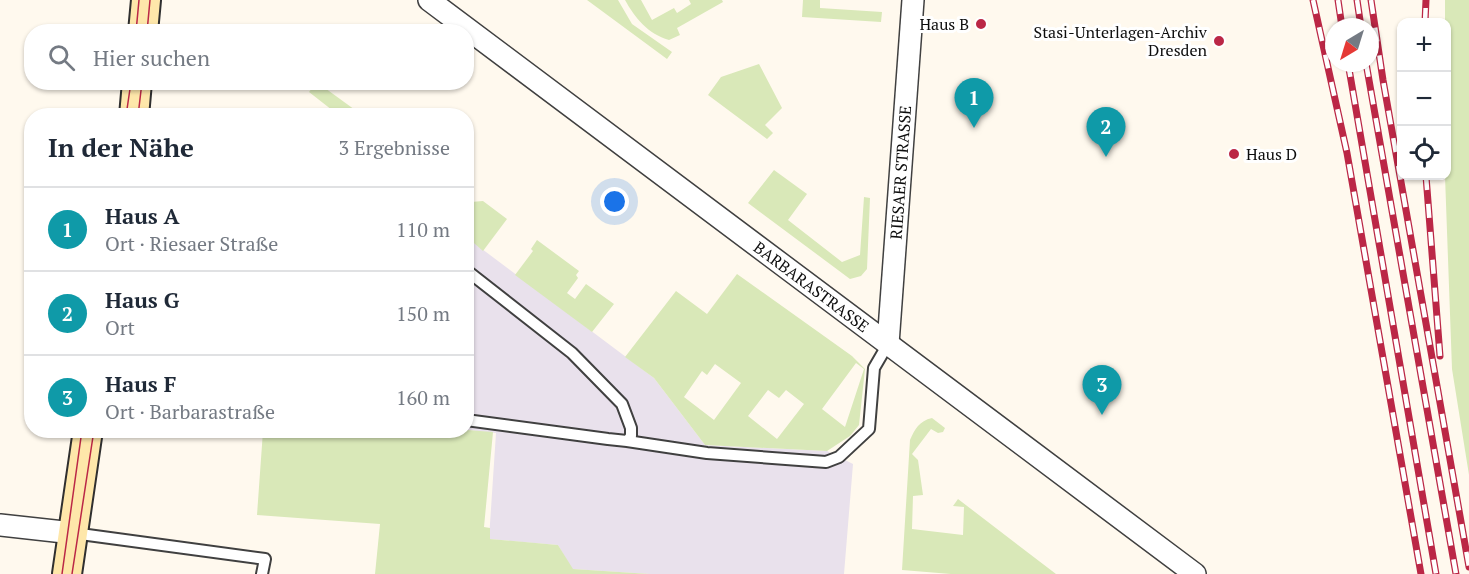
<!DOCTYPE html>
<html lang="de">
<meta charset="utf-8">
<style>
body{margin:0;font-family:"PT Serif",serif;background:#f2f2f3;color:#1f2937}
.controls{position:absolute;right:18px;top:18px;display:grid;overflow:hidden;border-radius:12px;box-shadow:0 2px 4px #0004}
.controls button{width:54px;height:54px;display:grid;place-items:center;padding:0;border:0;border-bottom:2px solid #e0e1e3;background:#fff;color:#1f2937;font:30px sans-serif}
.compass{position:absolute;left:1325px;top:18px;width:54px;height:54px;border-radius:50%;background:#fff;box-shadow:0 2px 4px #0004;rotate:218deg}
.you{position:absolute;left:615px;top:202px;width:21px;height:21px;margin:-15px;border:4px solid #fff;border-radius:50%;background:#1a73e8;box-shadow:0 0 0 9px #1a73e833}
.badge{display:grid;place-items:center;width:39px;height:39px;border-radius:50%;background:#b45309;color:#fff;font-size:20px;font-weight:700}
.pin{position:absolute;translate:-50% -50px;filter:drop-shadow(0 2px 3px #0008)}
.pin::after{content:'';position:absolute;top:32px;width:21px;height:18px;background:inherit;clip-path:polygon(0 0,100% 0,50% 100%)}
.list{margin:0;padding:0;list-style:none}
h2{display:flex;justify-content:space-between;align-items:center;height:78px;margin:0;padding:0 24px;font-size:26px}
h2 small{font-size:20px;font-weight:400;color:#747a83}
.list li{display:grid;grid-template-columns:39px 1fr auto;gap:18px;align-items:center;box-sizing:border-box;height:84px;padding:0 24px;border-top:2px solid #e0e1e3}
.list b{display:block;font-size:22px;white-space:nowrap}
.list p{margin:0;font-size:20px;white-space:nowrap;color:#747a83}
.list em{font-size:20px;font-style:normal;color:#747a83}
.icon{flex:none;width:33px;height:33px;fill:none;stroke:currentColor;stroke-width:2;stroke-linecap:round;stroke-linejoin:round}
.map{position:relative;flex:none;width:1469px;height:574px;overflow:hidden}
.search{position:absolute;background:#fff;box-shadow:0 2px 4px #0004;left:24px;top:24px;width:450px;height:66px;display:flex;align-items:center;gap:15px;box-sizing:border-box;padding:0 21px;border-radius:24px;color:#747a83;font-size:22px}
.panel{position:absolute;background:#fff;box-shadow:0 2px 4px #0004;left:24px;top:108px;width:450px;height:330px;border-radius:24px}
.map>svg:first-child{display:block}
.industrial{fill:#e9e1ec}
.green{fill:#d9e8b8;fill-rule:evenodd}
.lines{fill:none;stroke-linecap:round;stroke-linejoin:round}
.lane-casing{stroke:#404040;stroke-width:14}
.street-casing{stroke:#404040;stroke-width:24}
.secondary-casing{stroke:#2f2f2f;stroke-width:32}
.lane{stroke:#fff;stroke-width:10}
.street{stroke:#fff;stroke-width:21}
.secondary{stroke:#fee7aa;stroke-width:28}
.tram{stroke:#bb2746;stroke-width:1.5}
.rail-casing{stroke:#bb2746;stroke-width:7}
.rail{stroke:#fff;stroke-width:4.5;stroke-dasharray:14;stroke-linecap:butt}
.poi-dot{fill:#bb2746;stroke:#fff;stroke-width:2}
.labels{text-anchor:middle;stroke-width:6;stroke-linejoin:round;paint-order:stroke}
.poi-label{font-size:16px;fill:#0d0d0d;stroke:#fff;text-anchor:end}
.street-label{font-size:16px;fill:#0d0d0d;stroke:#fff}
</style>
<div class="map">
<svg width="1469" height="574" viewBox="0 0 1469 574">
<rect width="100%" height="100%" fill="#fff9ee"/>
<path class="industrial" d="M 466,237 L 654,378 L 705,445 L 827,451 L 853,464 L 844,574 L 650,574 L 572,569 L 558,545 L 489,539 L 496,433 L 467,430 Z"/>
<path class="green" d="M 587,0 L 618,0 L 632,24 L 672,52 L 667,59 Z
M 625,0 L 641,0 L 652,20 L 674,8 L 677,13 L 691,4 L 689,0 L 722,0 L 723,2 L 677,28 L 680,35 L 669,40 C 648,34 635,18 625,0 Z
M 803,0 L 820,0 L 820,8 L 882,12 L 881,22 L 802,17 Z
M 1445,0 L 1469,0 L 1469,475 L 1452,369 L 1445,176 Z
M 759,64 L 782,108 L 765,125 L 773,133 L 767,139 L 708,95 L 721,77 Z
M 316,83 L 318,83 L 362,115 L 329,115 L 332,110 L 309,92 Z
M 774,170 L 807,194 L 788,220 L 842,262 L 860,255 L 864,197 L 870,198 L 867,269 L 861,276 L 850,279 L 748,203 Z
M 466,199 L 471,202 L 483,201 L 507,219 L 483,251 L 467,237 Z
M 537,240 L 579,271 L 576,275 L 578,278 L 567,293 L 575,299 L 586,284 L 614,304 L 592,332 L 515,275 L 533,251 L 531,249 Z
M 737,274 L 852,356 L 865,369 L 859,425 L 850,436 L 827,451 L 705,445 L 654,378 L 625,357 L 676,291 L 707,314 ZM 856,363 L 864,369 L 845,427 L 822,409 ZM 715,364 L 741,383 L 714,420 L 684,397 L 702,371 L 707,375 ZM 768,390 L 779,398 L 786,390 L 804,404 L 777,439 L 748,416 Z
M 932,418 L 945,428 L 943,432 L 938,433 L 931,429 L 912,454 L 918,460 L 923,495 L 913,496 L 912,529 L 963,535 L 964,507 L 953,506 L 958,499 L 1056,574 L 951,574 L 902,570 L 910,440 C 915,429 919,421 932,418 Z
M 467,430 L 493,432 L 484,527 L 490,528 L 490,539 L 558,545 L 573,569 L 650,574 L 375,574 L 380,524 L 257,515 L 263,431 Z"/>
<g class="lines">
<g class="lane-casing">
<path id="lane" d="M 466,270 L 572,353 L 622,404 L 631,428 L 631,436 L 627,441 L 608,439 L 466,420
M 627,441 L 707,453 L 826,462 L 839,457 L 869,429 L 874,368 L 888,344
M 73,533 L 265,559 L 262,574"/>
</g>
<g class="street-casing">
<g id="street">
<path id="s1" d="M 429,0 L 1195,574"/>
<path id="s2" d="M 888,344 L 913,0"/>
<path d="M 0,525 L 73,533"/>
</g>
</g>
<g class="secondary-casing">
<path id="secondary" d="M 143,32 L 146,0
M 134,116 L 137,82
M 67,574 L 88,430"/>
</g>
<use href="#lane" class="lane"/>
<use href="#street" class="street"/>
<use href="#secondary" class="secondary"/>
<path class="tram" d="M 136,32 L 139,0
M 147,32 L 150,0
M 126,116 L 131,82
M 138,116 L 142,82
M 62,574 L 82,430
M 72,574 L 94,430"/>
<g class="rail-casing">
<path id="rail" d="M 1313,0 L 1347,153 L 1421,574
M 1338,0 L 1342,27
M 1357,0 L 1361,27
M 1371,0 L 1383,80 L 1469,567
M 1425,22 L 1426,0
M 1348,63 L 1436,574
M 1366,63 L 1456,574
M 1426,176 L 1440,356"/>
</g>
<use href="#rail" class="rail"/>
</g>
<g class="poi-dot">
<circle cx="981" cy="24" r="6"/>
<circle cx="1219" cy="41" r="6"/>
<circle cx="1234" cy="154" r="6"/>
</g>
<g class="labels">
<g class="poi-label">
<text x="969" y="30">Haus B</text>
<text x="1207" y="38">Stasi-Unterlagen-Archiv<tspan x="1207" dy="18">Dresden</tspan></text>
<text x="1246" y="160" text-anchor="start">Haus D</text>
</g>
<g class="street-label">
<text dy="6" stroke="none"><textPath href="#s2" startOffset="172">RIESAER STRASSE</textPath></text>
<text dy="6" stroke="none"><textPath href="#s1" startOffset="478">BARBARASTRASSE</textPath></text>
</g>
</g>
</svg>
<div class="controls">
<button>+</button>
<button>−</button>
<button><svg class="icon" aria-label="locate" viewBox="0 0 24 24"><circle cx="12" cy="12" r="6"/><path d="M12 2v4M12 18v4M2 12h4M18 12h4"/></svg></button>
</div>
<svg class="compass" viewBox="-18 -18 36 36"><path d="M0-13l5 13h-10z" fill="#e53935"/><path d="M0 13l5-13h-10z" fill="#747a83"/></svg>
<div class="you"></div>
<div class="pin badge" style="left:974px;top:128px;background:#0f9aa8">1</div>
<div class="pin badge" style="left:1106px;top:157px;background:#0f9aa8">2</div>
<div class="pin badge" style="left:1102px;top:415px;background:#0f9aa8">3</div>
<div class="search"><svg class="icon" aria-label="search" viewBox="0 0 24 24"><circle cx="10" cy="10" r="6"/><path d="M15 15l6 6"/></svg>Hier suchen</div>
<section class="panel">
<h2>In der Nähe<small>3 Ergebnisse</small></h2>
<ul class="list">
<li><span class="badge" style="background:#0f9aa8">1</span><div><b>Haus A</b><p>Ort · Riesaer Straße</p></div><em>110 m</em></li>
<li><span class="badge" style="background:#0f9aa8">2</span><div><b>Haus G</b><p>Ort</p></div><em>150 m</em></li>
<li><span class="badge" style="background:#0f9aa8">3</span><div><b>Haus F</b><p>Ort · Barbarastraße</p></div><em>160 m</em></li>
</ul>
</section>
</div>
